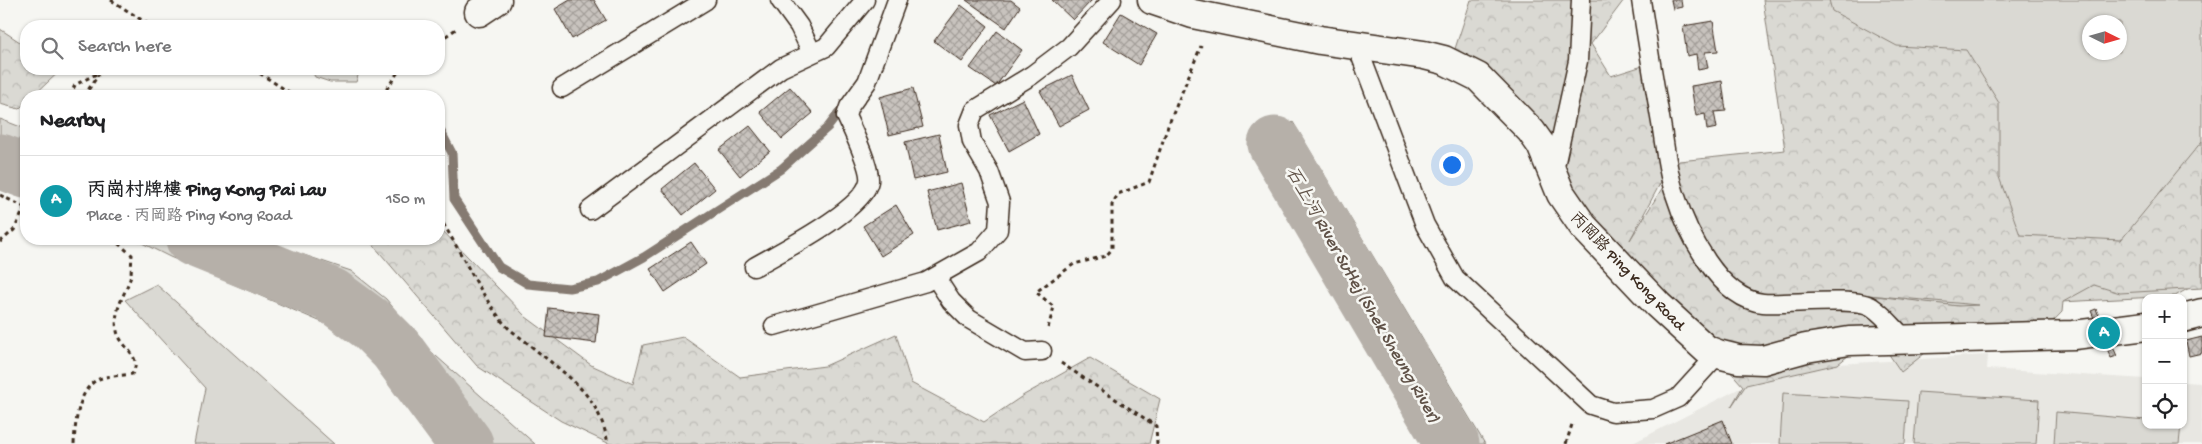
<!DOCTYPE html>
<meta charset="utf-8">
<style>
body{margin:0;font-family:"Gochi Hand","LXGW WenKai TC",sans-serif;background:#f6f6f6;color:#202124}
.controls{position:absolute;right:15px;bottom:15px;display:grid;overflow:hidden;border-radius:10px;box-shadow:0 1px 4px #0004}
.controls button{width:45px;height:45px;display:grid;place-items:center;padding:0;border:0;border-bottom:1px solid #e0e0e0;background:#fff;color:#202124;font:25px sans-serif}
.compass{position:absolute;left:2082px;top:15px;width:45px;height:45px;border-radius:50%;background:#fff;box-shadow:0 1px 4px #0004;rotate:95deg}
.you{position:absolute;left:1451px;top:164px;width:18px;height:18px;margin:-12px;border:4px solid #fff;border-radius:50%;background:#1a73e8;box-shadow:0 0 0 8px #1a73e833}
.badge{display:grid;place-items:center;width:32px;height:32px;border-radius:50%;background:#3b2a1e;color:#fff;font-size:16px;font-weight:700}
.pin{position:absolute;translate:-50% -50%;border:2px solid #fff;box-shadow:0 1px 5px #0006}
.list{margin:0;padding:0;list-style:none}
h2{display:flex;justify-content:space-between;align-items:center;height:65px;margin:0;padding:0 20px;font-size:21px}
h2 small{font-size:16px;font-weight:400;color:#757577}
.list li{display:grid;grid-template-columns:32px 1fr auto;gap:15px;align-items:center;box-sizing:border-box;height:90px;padding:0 20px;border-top:1px solid #e0e0e0}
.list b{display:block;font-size:19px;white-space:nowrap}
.list p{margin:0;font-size:16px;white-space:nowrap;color:#757577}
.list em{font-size:16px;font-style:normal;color:#757577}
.icon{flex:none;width:28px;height:28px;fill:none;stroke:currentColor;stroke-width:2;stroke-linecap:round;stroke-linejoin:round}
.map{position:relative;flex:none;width:2202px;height:444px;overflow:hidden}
.search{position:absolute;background:#fff;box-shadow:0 1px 4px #0004;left:20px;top:20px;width:425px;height:55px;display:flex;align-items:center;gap:12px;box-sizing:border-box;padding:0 18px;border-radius:20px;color:#757577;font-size:19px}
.panel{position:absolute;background:#fff;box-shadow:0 1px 4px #0004;left:20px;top:90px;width:425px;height:155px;border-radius:20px}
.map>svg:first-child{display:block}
.built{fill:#e8e7e2}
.grass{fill:#dad9d3;stroke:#8a8278;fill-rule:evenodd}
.forest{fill:url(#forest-crowns);stroke:#8a8278;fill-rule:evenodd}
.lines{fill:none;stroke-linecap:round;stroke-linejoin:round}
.stream{stroke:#857a71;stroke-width:9}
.river{stroke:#b6b0a9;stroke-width:55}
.building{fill:url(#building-cross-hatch);stroke:#3b2a1e}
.lane-casing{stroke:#3b2a1e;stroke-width:21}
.street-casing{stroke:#3b2a1e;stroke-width:31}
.path{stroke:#3b2a1e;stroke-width:3;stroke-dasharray:4 4;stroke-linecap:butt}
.lane{stroke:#f6f6f2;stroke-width:18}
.street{stroke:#f6f6f2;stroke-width:28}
.labels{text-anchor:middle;stroke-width:5;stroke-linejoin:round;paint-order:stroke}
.street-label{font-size:16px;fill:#3b2a1e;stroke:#f6f6f2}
.water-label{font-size:18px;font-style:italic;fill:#605248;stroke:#f6f6f2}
</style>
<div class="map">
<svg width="2202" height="444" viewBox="0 0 2202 444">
<defs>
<pattern id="forest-crowns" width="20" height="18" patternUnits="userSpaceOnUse" patternTransform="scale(1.25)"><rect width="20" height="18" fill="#dad9d3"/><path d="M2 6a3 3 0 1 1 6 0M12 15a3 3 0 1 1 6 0" fill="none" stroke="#bcbab5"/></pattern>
<pattern id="building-cross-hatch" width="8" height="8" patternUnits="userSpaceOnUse" patternTransform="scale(1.25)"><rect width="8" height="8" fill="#c8c3be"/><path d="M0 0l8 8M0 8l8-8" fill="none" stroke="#a49f9a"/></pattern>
</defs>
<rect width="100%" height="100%" fill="#f6f6f2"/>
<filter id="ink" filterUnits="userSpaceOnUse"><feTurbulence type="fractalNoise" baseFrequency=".02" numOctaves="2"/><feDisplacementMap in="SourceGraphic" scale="10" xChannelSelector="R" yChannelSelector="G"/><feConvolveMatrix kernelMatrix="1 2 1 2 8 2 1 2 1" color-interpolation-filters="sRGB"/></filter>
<g filter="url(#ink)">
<path class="built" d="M 1988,355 L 1987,369 L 2146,379 L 2146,425 L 2183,425 L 2183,382 L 2202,383 L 2202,444 L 1631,444 L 1746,385 L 1838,364 Z"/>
<path class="grass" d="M 1801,0 L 2202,0 L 2202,281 L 2175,296 L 1966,307 L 1841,293 ZM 2090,22 L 2120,22 L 2120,52 L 2090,52 Z
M 0,119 L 26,129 L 26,194 L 0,183 Z
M 1293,122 L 1485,444 L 1427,444 L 1258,151 Z
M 134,239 L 257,239 L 351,271 L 386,299 L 427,348 L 535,444 L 452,444 L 411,388 L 340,330 L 170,257 Z
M 157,284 L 157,285 L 334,444 L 194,444 L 205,388 L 125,300 Z
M 1918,392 L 2039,400 L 2036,444 L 1914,444 Z
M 1783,393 L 1908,401 L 1905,444 L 1780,444 Z
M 2056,412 L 2146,420 L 2146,425 L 2181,425 L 2179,444 L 2054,444 Z"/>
<path class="forest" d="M 1471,0 L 1624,0 L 1591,44 L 1611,76 L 1649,64 L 1671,163 L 1630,240 L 1679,161 L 1785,150 L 1763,0 L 1829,0 L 1832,11 L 1897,46 L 1966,50 L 1999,103 L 1999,177 L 2020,235 L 2121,240 L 2202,141 L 2202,288 L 2120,293 L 2094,285 L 2063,302 L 2062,312 L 2032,343 L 1943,339 L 1901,372 L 1875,334 L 1838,364 L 1746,385 L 1731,407 L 1743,386 L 1546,163 L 1549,134 L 1448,70 ZM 1868,295 L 1978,305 L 1979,305 L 1958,306 Z
M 0,29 L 26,46 L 26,69 L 62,69 L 33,96 L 26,96 L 26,102 L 19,109 L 0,104 Z
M 311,69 L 360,69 L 356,82 L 330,82 L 315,77 Z
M 439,227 L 526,317 L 591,365 L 633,384 L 643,345 L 683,337 L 740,377 L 825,366 L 896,334 L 911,383 L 984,422 L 1024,395 L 1090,358 L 1160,399 L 1149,444 L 610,444 L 561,421 L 477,366 L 368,239 L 439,239 Z"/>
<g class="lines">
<path class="stream" d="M 439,128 L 452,153 L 454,199 L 499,267 L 528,284 L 569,288 L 598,282 L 644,257 L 781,169 L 828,127 L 845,105"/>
<path class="river" d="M 1275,144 L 1452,444
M 0,161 L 26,171
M 193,239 L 331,295 L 372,325 L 395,348 L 466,444"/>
</g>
<path class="building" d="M 570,0 L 594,0 L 606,20 L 572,39 L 555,9 Z
M 966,0 L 1011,0 L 1020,7 L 1006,28 Z
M 1052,0 L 1092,0 L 1073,20 Z
M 1671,0 L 1681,0 L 1682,7 L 1673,9 Z
M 961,5 L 988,26 L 962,62 L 934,41 Z
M 1121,13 L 1157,34 L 1139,65 L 1103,42 Z
M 1713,21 L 1718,51 L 1705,52 L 1708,68 L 1698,70 L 1696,54 L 1687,56 L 1683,26 Z
M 997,31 L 1022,50 L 996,86 L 970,68 Z
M 1072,75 L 1089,110 L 1059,126 L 1040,91 Z
M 1722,81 L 1726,111 L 1714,112 L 1717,128 L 1707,130 L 1705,114 L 1696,116 L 1691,86 Z
M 790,87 L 813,113 L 782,139 L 760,112 Z
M 913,88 L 923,127 L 889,135 L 880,97 Z
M 1023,99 L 1039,134 L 1009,151 L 990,115 Z
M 750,126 L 770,151 L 740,176 L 719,150 Z
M 939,134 L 947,172 L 913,180 L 905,142 Z
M 694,163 L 715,189 L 683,215 L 662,189 Z
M 961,183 L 971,221 L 937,230 L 927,192 Z
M 896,205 L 914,235 L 881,256 L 863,226 Z
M 691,242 L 706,264 L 665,292 L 650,269 Z
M 549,308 L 599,314 L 596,343 L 546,337 Z
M 2096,309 L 2117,356 L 2111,358 L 2091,311 Z
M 2202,337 L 2202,353 L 2189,356 L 2186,341 Z
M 1723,420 L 1732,444 L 1664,444 Z"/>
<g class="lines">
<g class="lane-casing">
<path id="lane" d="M 780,0 L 799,26 L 812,53
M 1641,0 C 1647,41 1654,82 1661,123 C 1665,146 1667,172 1675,194 C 1687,232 1719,299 1763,303 C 1787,305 1855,296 1872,307 C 1884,315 1895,329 1905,339
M 1357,46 L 1425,225 L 1455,278 L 1591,405 L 1613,412 L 1653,409 L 1678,398 L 1718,354
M 562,88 L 706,0
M 1553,175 L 1578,61 L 1581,0
M 590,210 L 781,68 L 826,47 L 865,0
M 754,267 C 780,252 864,210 869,181 C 871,168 852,129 846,116 L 849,107 L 867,82 L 897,0
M 936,278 L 951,301 L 969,319 L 1025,352 L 1042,351
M 774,326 L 926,282 L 979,252 L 998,230 L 1000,202 L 989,171 L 972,142 L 969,125 L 975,110 L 1032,75 L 1069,47 L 1112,0"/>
</g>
<g class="street-casing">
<path id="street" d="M 1152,0 L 1193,14 L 1320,40 L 1424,55 L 1444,60 L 1478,77 L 1531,131 L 1541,145 L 1561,194 L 1583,226 L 1658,305 L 1707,350 L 1718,354 L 1738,359 L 1763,360 L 1806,348 L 1849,341 L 2074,335 L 2146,326
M 479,12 L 497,0
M 2183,318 L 2202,313"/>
</g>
<path class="path" d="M 111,0 L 151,26
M 439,41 L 456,29
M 253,69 L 295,96
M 70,96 L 75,85 L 106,69
M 84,96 L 99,74
M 382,96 L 400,69
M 0,195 L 26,208
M 439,217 C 461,251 477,289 502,321 C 508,329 517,335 525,341 C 562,373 599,391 608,444
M 0,242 L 14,230 L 26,205
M 1048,328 L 1054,307 L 1036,292 L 1074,264 L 1106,256 L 1112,249 L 1112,205 L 1118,194 L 1149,182 L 1168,126 L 1201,46
M 1061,363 L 1156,426 L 1157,444
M 74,444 C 75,425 78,390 97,380 C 106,375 122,376 132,374 C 144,356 120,347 117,331 C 113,311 124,296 130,279 C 132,272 131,263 132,255 L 113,239
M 1566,444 L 1573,421"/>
<use href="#lane" class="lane"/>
<use href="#street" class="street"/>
</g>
</g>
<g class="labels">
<g class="street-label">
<text transform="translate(1629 270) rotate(46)" y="6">丙岡路 Ping Kong Road</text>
</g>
<g class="water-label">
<text transform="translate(1364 294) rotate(60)" y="6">石上河 River Sutlej (Shek Sheung River)</text>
</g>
</g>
</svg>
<div class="controls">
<button>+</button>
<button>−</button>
<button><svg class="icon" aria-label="locate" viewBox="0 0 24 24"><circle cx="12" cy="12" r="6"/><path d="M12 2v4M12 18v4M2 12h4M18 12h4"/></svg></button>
</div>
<svg class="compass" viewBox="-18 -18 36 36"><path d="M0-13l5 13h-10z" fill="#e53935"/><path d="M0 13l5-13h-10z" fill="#757577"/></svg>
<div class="you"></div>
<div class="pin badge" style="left:2104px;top:333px;background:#0f9aa8">A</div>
<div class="search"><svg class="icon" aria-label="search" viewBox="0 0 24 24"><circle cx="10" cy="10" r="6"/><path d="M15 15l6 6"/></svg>Search here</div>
<section class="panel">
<h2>Nearby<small></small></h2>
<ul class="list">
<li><span class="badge" style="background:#0f9aa8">A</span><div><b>丙崗村牌樓 Ping Kong Pai Lau</b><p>Place · 丙岡路 Ping Kong Road</p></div><em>150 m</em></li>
</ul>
</section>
</div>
